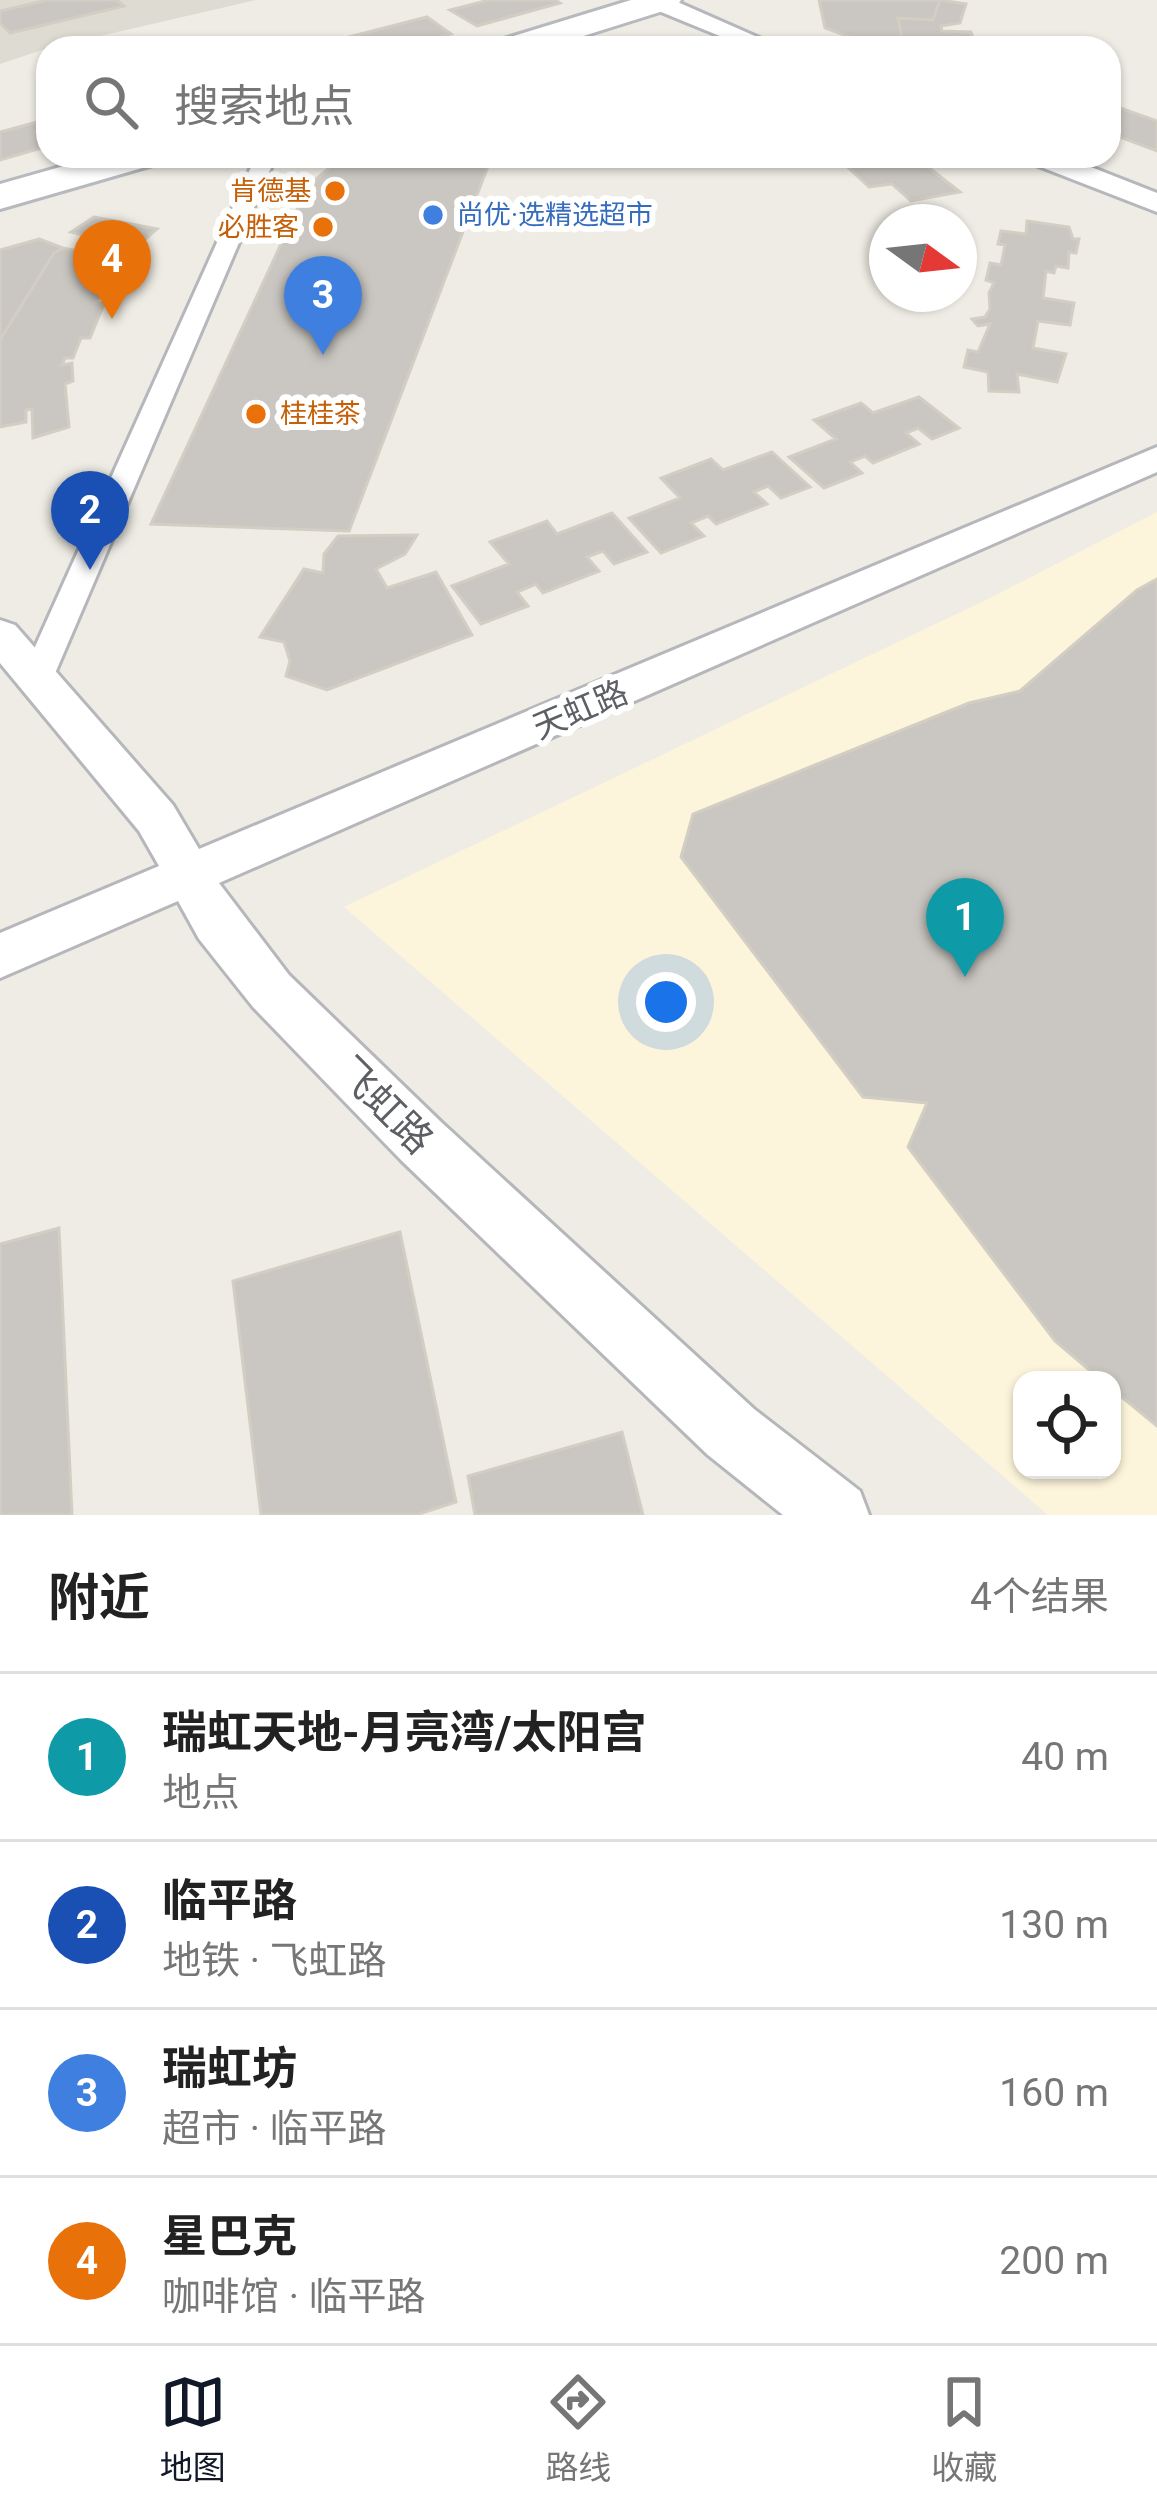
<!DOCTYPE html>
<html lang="zh">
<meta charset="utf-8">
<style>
body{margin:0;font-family:Roboto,"Noto Sans SC",sans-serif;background:#f6f6f6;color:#222}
.controls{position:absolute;right:36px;bottom:36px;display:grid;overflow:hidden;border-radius:24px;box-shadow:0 3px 9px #0004}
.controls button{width:108px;height:108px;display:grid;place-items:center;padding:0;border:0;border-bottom:3px solid #e0e0e0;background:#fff;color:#222;font:60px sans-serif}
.compass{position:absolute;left:869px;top:204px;width:108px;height:108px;border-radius:50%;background:#fff;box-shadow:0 3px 9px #0004;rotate:105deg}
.you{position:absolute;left:666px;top:1002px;width:42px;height:42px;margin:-30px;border:9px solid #fff;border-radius:50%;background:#1a73e8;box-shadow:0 0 0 18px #1a73e833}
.badge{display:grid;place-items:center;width:78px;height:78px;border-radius:50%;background:#111827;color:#fff;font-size:39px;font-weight:700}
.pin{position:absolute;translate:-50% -99px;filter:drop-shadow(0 3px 6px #0008)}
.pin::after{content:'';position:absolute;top:63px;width:42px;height:36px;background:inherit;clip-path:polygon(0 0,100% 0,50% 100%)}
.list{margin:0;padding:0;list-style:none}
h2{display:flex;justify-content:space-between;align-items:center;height:156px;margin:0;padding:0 48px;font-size:51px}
h2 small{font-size:39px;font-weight:400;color:#767676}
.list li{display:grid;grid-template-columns:78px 1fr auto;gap:36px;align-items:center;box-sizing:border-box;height:168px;padding:0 48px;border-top:3px solid #e0e0e0}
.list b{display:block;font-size:45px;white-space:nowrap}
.list p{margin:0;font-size:39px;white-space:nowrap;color:#767676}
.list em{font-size:39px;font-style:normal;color:#767676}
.icon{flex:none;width:66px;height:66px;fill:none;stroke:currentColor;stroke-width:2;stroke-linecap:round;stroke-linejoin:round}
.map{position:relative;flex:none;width:1157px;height:1515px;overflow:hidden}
.search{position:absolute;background:#fff;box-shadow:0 3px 9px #0004;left:36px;right:36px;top:36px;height:132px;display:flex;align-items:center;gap:30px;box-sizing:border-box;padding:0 42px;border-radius:36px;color:#767676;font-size:45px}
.sheet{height:828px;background:#fff}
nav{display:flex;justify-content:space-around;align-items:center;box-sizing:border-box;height:168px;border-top:3px solid #e0e0e0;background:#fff;font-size:33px;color:#767676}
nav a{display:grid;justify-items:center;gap:6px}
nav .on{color:#111827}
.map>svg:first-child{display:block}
.commercial{fill:#fdf5db;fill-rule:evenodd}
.education{fill:#dedbd2}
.building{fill:#cac7c2;stroke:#d3cec3;stroke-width:3}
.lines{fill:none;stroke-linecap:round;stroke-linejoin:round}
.pedestrian-casing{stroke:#b5b7bb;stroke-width:6}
.minor-casing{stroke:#b5b7bb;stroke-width:6}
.secondary-casing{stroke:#b6b9be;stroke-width:6}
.pedestrian{fill:#fff;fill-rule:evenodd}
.minor{fill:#fff;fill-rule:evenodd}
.secondary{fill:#fff;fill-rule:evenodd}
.food-dot{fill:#e8710a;stroke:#fff;stroke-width:4.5}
.shop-dot{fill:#3f7fe0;stroke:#fff;stroke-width:4.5}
.labels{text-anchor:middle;stroke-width:12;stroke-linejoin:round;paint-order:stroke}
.far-food-label{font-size:27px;fill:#c56008;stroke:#fff;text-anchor:end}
.far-shop-label{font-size:27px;fill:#366cbe;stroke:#fff;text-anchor:start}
.street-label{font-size:33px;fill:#5c6065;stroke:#fff}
.near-street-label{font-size:39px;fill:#5c6065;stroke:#fff}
</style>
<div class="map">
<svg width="1157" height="1515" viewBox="0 0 1157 1515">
<rect width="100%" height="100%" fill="#eeece4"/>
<path class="commercial" d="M 1157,512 L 1157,1515 L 1048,1515 L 344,907 L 992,597 ZM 1022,1380 L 1112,1380 L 1112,1470 L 1022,1470 Z"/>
<path class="education" d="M 0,0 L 256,0 L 48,48 L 0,64 Z"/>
<path class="building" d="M 47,0 L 117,0 L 124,6 L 10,33 L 0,23 L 0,11 Z
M 489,0 L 555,0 L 560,3 L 477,26 L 450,10 Z
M 819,0 L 940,0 L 933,20 L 898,18 L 902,40 L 925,41 L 928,48 L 879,48 L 825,28 Z
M 940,0 L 966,4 L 960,23 L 941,26 L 942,31 L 971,32 L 975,43 L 996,43 L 997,48 L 928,48 L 925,41 L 902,40 L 898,18 L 933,20 Z
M 427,17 L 451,34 L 401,48 L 351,48 L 337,40 Z
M 1109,104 L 1157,121 L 1157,151 L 1109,133 Z
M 48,119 L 48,146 L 0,160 L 0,132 Z
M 448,156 L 488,166 L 349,531 L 151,524 L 308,186 L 342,157 Z
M 807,156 L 914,156 L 960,192 L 911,201 L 892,184 L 869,187 L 841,161 L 818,162 Z
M 94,217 L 157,229 L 119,262 L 123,267 L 113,283 L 100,282 L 97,286 L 105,287 L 96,302 L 104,304 L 90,338 L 81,338 L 73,358 L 65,358 L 62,365 L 72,363 L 73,381 L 65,384 L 69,427 L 33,438 L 32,409 L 26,410 L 26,422 L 0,427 L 0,340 L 54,253 L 63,248 L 79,251 L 96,238 L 71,232 Z
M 1027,221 L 1069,227 L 1073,239 L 1079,239 L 1076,253 L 1069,252 L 1068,268 L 1056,266 L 1054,273 L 1046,271 L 1043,298 L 1074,303 L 1070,325 L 1038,321 L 1033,348 L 1066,354 L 1057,382 L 1017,374 L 1019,392 L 989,391 L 988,372 L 964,367 L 968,350 L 978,352 L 990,324 L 978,326 L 972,319 L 985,317 L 990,309 L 989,293 L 994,283 L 986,280 L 990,263 L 1001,265 L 1005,245 L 998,244 L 1001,231 L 1026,234 Z
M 39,239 L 63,248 L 54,253 L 0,340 L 0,250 Z
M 919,397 L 959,428 L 932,439 L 918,428 L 906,433 L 919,444 L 873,463 L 865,456 L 850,462 L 862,473 L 824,488 L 789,457 L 836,439 L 814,420 L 861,403 L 873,413 Z
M 772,452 L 810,487 L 781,498 L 768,486 L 754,492 L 767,504 L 716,524 L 708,516 L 691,523 L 704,536 L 661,553 L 629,518 L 680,498 L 661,478 L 711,459 L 723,470 Z
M 612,513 L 647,552 L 614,564 L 603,551 L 587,557 L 599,571 L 543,593 L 536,584 L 517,592 L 528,606 L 481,624 L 452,586 L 509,564 L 490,542 L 547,521 L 557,534 Z
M 417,535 L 405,554 L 376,569 L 387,588 L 436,572 L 472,635 L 327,690 L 286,676 L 290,661 L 284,642 L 260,637 L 304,569 L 323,573 L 324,554 L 338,536 Z
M 1157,579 L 1157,1426 L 1112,1389 L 1112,1380 L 1101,1380 L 1055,1341 L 908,1147 L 927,1103 L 863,1097 L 681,857 L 693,814 L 969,703 L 1020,691 L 1137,590 Z
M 59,1228 L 72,1515 L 0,1515 L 0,1244 Z
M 400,1232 L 456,1502 L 416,1515 L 261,1515 L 233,1281 Z
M 622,1432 L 643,1515 L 475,1515 L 468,1476 Z"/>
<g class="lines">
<g class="pedestrian-casing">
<path id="pedestrian" d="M 256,156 L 276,156 L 53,678 L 48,686 L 26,686 L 21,678 Z"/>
</g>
<g class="minor-casing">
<path id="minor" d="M 647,0 L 673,0 L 782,48 L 749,48 L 649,7 Z
M 1024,156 L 1063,156 L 1157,193 L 1157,212 L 1028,162 Z
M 1157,447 L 1157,472 L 219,883 L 289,975 L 441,1122 L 754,1409 L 860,1491 L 869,1515 L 783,1515 L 708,1455 L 401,1160 L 253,1007 L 199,939 L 178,901 L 0,978 L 0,933 L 159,866 L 139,831 L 0,663 L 0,620 L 15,625 L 173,805 L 199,849 Z"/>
</g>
<g class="secondary-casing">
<path id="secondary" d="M 631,0 L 681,0 L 676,7 L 545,48 L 492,48 L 497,41 Z
M 99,156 L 161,156 L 156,164 L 0,209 L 0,184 Z"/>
</g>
<use href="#pedestrian" class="pedestrian"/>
<use href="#minor" class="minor"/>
<use href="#secondary" class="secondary"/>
</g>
<g class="food-dot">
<circle cx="335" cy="191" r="12"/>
<circle cx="323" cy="227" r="12"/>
<circle cx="256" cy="414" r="12"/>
</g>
<circle class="shop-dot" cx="433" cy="215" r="12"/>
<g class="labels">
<g class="far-food-label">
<text x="311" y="200">肯德基</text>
<text x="299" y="236">必胜客</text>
<text x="280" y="423" text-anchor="start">桂桂茶</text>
</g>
<g class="far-shop-label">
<text x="457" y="224">尚优·选精选超市</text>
</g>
<g class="street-label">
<text transform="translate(580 709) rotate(-23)" y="12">天虹路</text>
</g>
<g class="near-street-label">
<text transform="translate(385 1105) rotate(45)" y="14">飞虹路</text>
</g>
</g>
</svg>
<div class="controls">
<button><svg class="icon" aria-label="locate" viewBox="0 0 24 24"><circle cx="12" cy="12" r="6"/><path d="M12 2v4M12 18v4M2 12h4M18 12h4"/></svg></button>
</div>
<svg class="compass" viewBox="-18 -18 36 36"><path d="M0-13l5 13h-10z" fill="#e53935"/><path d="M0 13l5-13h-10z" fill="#767676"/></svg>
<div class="you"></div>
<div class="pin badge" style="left:965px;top:977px;background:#0f9aa8">1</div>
<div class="pin badge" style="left:90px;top:570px;background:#1a4fb4">2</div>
<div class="pin badge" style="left:323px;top:355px;background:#3f7fe0">3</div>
<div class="pin badge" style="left:112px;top:319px;background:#e8710a">4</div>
<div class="search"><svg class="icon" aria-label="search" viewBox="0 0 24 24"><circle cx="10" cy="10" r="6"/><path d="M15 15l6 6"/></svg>搜索地点</div>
</div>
<section class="sheet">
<h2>附近<small>4个结果</small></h2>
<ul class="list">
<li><span class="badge" style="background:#0f9aa8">1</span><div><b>瑞虹天地-月亮湾/太阳宫</b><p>地点</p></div><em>40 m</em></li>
<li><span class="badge" style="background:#1a4fb4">2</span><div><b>临平路</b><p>地铁 · 飞虹路</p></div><em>130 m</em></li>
<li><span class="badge" style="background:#3f7fe0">3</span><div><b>瑞虹坊</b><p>超市 · 临平路</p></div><em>160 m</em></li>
<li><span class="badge" style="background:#e8710a">4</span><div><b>星巴克</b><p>咖啡馆 · 临平路</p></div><em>200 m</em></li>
</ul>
</section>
<nav>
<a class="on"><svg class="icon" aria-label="map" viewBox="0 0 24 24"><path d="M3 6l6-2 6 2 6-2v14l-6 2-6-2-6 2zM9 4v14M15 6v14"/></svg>地图</a>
<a><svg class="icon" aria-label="directions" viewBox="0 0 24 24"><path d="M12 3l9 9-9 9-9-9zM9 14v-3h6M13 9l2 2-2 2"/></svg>路线</a>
<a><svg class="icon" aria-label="saved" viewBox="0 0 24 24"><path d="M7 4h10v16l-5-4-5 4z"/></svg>收藏</a>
</nav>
